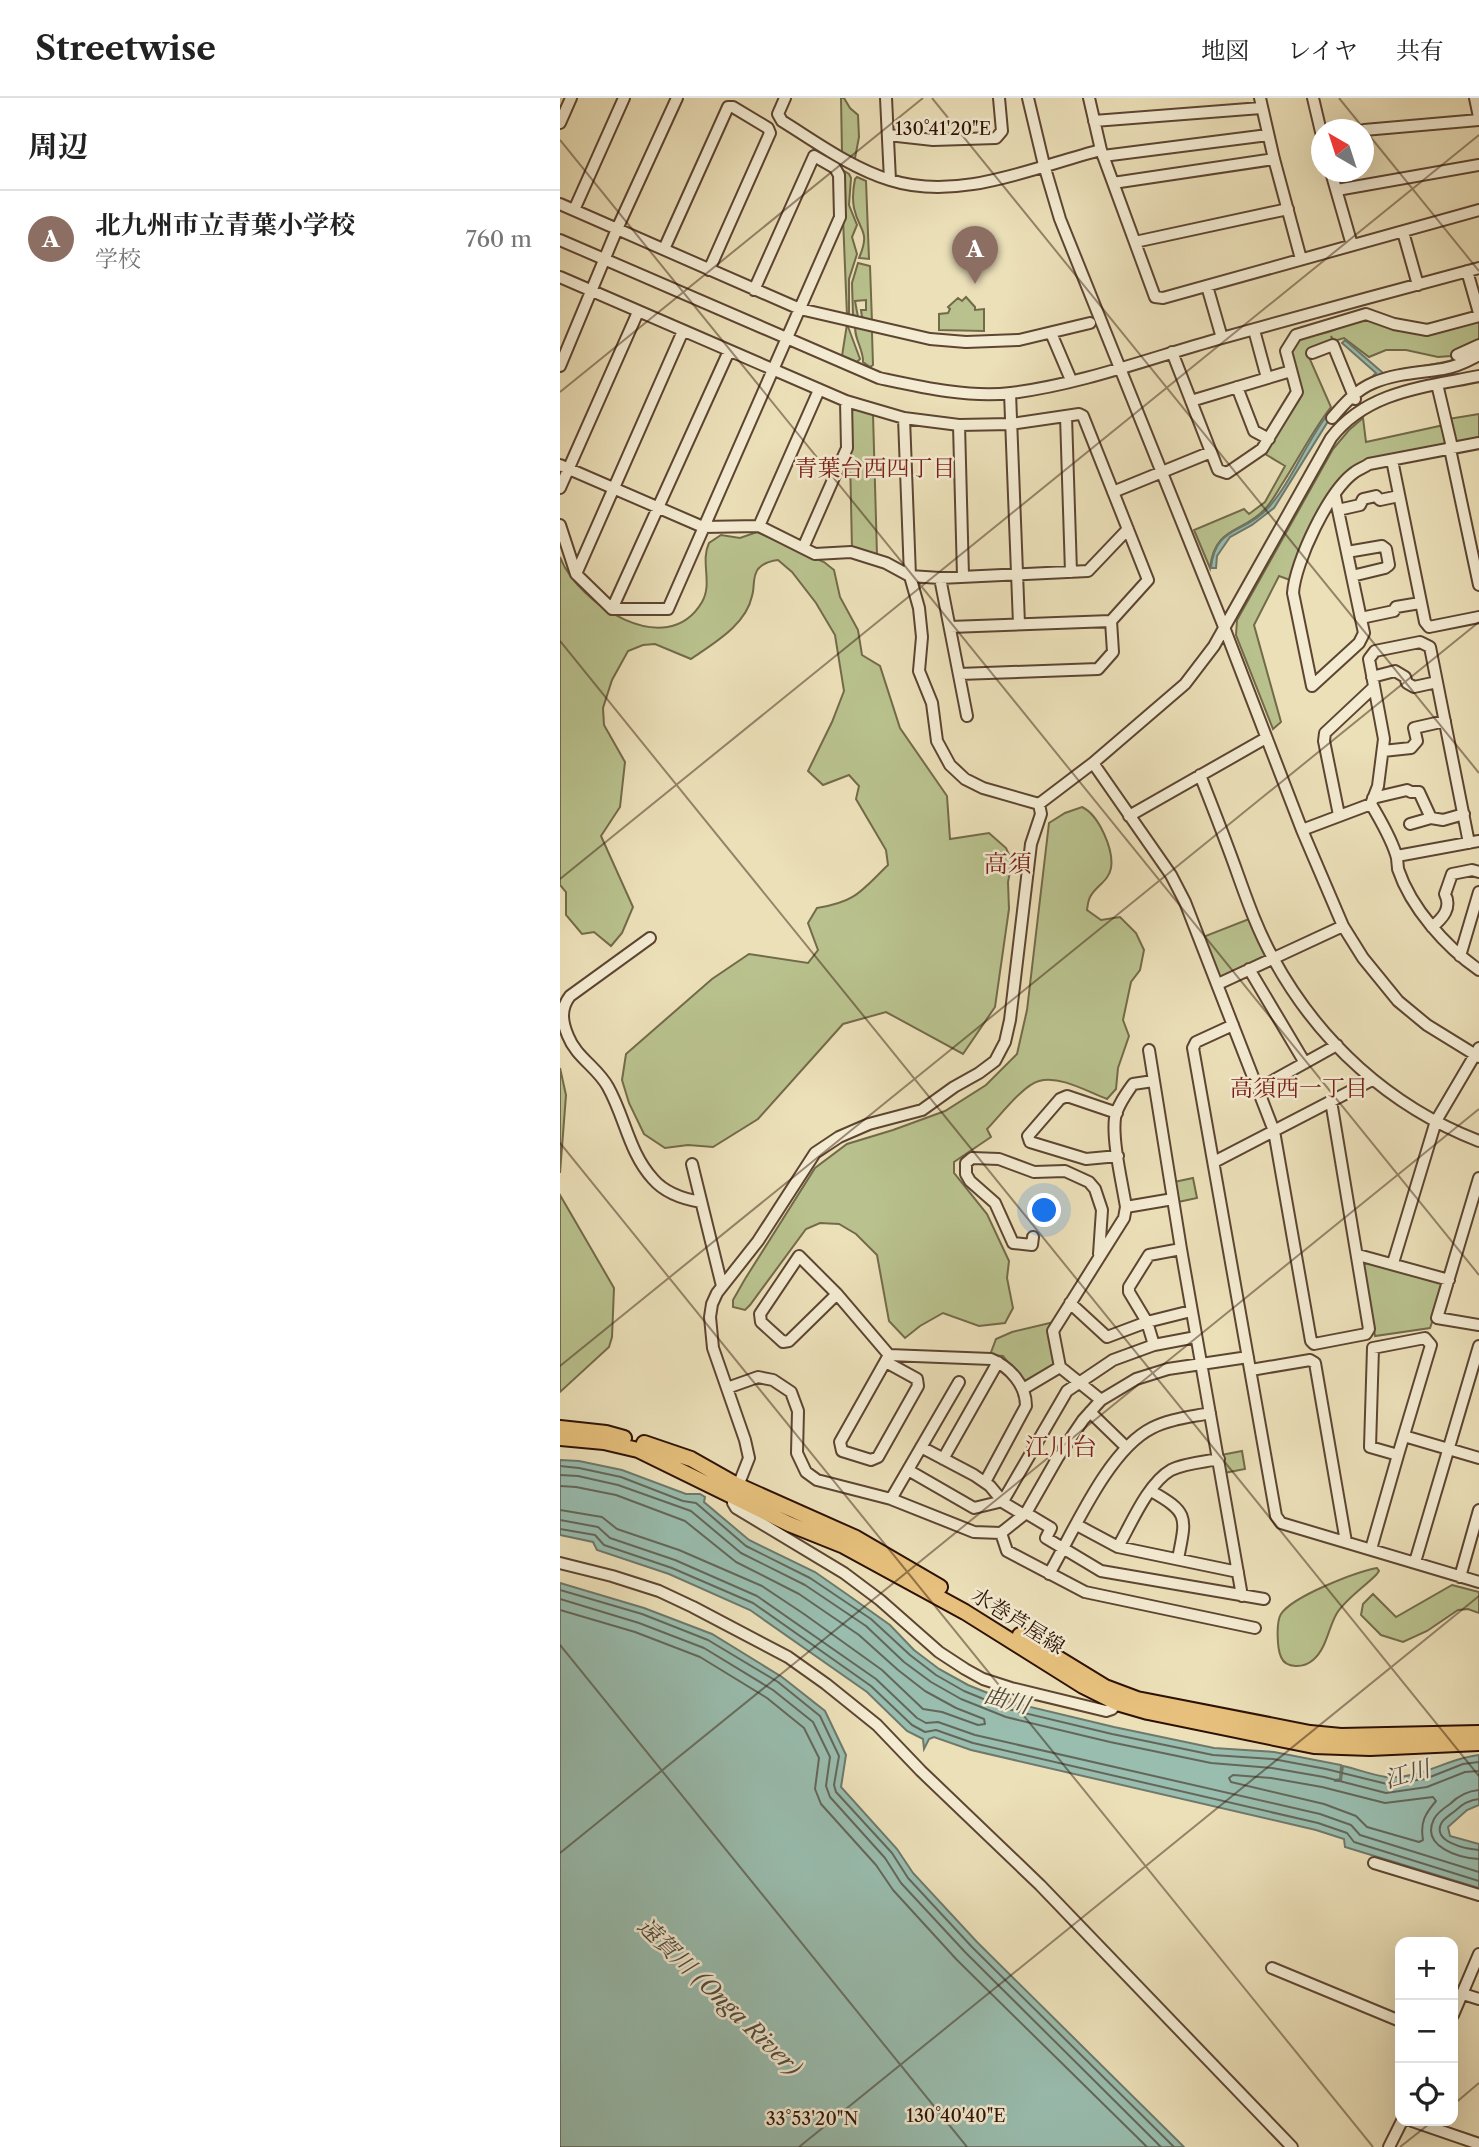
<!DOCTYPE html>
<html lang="ja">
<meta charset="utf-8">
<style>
body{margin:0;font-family:"Libre Caslon Text","Noto Serif JP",serif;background:#f6f6f6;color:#222}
.controls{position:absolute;right:21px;bottom:21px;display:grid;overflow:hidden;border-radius:14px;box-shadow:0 7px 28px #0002}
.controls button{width:63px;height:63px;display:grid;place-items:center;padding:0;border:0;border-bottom:2px solid #e0e0e0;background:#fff;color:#222;font:35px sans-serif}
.compass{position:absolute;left:751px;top:21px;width:63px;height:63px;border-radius:50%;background:#fff;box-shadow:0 7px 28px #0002;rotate:321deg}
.you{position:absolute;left:485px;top:1113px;width:24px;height:24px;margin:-18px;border:5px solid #fff;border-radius:50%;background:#1a73e8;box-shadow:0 0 0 10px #1a73e833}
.badge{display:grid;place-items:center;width:46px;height:46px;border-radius:50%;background:#8f2418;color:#fff;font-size:23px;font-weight:700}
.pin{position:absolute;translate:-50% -58px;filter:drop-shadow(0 2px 4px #0008)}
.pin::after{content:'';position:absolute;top:37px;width:24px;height:21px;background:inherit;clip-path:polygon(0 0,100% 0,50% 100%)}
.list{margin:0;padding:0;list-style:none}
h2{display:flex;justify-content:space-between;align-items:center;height:91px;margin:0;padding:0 28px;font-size:30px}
h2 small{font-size:23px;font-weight:400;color:#767676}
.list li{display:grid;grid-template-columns:46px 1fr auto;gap:21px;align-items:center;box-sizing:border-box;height:98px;padding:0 28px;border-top:2px solid #e0e0e0}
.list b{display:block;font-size:26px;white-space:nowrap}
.list p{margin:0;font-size:23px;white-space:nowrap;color:#767676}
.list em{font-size:23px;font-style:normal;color:#767676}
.icon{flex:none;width:38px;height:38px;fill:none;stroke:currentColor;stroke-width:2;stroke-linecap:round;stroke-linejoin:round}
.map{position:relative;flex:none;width:919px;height:2049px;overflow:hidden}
header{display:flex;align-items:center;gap:42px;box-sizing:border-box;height:98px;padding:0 35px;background:#fff;border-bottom:2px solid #e0e0e0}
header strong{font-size:33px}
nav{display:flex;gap:38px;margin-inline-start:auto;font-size:24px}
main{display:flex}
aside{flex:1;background:#fff}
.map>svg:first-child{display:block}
.green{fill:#b9c28e;stroke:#736a4a;stroke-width:2}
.water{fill:#99bdaf;stroke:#6e786b;stroke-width:2}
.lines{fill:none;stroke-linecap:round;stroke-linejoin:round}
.shore{stroke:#63675a;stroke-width:2}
.minor-casing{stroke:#5d4532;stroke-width:14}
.major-casing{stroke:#2d1105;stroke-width:18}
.minor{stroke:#f3ebd2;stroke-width:10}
.major{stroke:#e6c07c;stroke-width:14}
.ticks{fill:none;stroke:#2d1105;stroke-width:2;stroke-opacity:0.45}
.labels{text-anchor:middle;stroke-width:5;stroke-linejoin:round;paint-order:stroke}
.street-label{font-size:21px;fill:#2d1105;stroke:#f3ebd2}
.neighbourhood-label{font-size:23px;fill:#7a1f14;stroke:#f3ebd2}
.water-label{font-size:23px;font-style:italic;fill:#534d40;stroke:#f3ebd2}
.quarter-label{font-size:24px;fill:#7a1f14;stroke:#f3ebd2}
.ticks-label{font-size:18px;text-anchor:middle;fill:#2d1105;stroke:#f3ebd2;stroke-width:5;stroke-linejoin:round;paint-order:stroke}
</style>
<header>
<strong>Streetwise</strong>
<nav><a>地図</a><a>レイヤ</a><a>共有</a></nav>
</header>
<main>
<aside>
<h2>周辺<small></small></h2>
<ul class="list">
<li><span class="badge" style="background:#8d6e63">A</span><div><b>北九州市立青葉小学校</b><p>学校</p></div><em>760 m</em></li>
</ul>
</aside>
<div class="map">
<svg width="919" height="2049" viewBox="0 0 919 2049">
<rect width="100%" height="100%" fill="#ece0b9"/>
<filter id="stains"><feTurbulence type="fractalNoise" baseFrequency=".00286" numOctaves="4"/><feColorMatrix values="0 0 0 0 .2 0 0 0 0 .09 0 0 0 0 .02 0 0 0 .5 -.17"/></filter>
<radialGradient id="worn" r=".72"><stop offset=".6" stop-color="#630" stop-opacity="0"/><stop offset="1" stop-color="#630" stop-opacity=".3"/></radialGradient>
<path class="green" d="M 281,0 L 284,0 L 290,10 L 298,17 L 299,39 L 295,60 L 293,62 L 282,55 Z
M 281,71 L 289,76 L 291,80 L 289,107 L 297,127 L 292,139 L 297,156 L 289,181 L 289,215 L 287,218 Z
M 297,79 L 306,83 L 309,161 L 299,160 C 311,132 299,134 294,110 C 292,100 293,91 295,81 Z
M 298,165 L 310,168 L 312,224 L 302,219 L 301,212 L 306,212 L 306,202 L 295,203 L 298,219 L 293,217 L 292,185 Z
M 406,199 L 415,209 L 415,212 L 424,211 L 424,233 L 379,232 L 379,216 L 388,215 L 390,211 L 388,209 L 398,200 L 402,203 Z
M 806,220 L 834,230 L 919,222 L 919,245 L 891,258 L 878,259 L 846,252 L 826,252 L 809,259 L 784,240 L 774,243 L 771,238 L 773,244 L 748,257 L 771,309 C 753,332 740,358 724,383 C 718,392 713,402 706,410 C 683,436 655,427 650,470 L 634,432 L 684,411 L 689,416 L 705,404 L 725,368 L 705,356 L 741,294 L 731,252 L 738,241 L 768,234 Z
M 287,226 L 300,261 L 297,264 L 282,258 Z
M 296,227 L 310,231 L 312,234 L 313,267 L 310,269 L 303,264 C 304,252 292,237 296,227 Z
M 293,309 L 313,316 L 317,457 L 292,451 L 289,312 Z
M 919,316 L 919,341 L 893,346 L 888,321 Z
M 803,320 L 806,344 L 884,327 L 888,347 L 790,372 L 730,482 L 719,478 L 694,527 L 721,624 L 713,631 L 676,537 L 677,522 L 773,351 L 789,332 Z
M 197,434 L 264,464 L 274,472 L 280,499 L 298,532 L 302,557 L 320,568 L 340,630 L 387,698 L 390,741 L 429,735 L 446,750 L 452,763 L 448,784 L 449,811 L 435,909 L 403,956 L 326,914 L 283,926 L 198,1021 L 153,1049 L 128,1047 L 105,1050 L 84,1036 L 69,1005 L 62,982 L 66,956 L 152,881 L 189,856 L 248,865 L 258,852 L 248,825 L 257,810 C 296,804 301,793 328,767 L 326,752 L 296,701 L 299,688 L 289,677 L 263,687 L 248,673 L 272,624 L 284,593 L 275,537 L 256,505 L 232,474 L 218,462 C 210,463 203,465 198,471 C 192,479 195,489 192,498 C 186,527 154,545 131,561 L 95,546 L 83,547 L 68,553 L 52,582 L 43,610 L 44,627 L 65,664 L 60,709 L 41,738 L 73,809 L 62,835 L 51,848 L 34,834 L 22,836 L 6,817 L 6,794 L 0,787 L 0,459 C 18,506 107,564 142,504 C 153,485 140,464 149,445 L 161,437 L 180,440 Z
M 522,709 C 539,717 554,752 551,770 C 549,782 538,787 532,796 C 528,800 528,806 527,812 L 541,822 L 560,819 L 576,835 L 584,852 L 580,872 L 571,884 L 563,922 L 569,938 L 558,970 L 556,991 L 547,1001 C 528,994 500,977 479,983 C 463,987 439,1019 427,1031 L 431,1039 L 394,1064 L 394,1075 L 427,1116 L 449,1163 L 447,1180 L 453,1210 L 445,1225 L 419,1228 L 383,1215 L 360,1228 L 345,1240 L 329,1223 L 317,1157 L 296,1136 L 279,1126 L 260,1125 L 246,1131 L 190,1207 L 185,1212 L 173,1209 L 173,1202 L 185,1181 L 255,1070 L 287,1046 L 333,1032 L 385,1013 L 426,987 L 457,956 L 467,912 L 489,725 L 505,715 Z
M 689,821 L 705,857 L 703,860 L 662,879 L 657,877 L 643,839 Z
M 0,970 L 6,997 L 0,1075 Z
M 633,1080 L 637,1100 L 618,1104 L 614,1084 Z
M 0,1097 L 54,1190 L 52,1239 L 49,1249 L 0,1294 Z
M 807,1162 L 881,1185 L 884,1189 L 870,1230 L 815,1238 L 803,1167 Z
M 494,1224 L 495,1265 L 466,1284 L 463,1284 L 443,1258 L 430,1257 L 436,1241 L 452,1234 Z
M 682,1353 L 685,1371 L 664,1375 L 661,1357 Z
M 817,1470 L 819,1473 L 816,1477 C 804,1489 786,1501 777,1515 C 768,1530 767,1550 753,1562 C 744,1570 726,1571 721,1559 C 717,1550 716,1524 721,1516 C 733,1498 796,1474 817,1470 Z
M 892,1487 L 919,1494 L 919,1515 L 908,1511 L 898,1512 L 867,1533 L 843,1544 L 821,1537 L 801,1517 L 803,1506 L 813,1496 L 836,1519 Z"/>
<path class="water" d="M 785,242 L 823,275 C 851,268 881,268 907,257 L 898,264 L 821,278 L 772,317 L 714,410 L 692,427 L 670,439 L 657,458 L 656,470 L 651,470 C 655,428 684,436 707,411 C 730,387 746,344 768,316 C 783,296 802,290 816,275 L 782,245 Z
M 0,1362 L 19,1363 L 62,1372 L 126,1396 L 140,1396 L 145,1399 L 144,1404 L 189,1442 L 255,1474 L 288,1497 L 330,1527 L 354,1552 L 379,1571 L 408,1587 L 450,1604 L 554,1629 L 654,1650 L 714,1654 L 781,1667 L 780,1681 L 775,1682 L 775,1683 L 781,1683 L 783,1668 C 797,1671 812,1677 826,1679 C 859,1682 888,1660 919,1657 L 919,1707 L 907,1712 L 888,1729 L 890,1738 L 919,1746 L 919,1790 L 785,1749 L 784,1741 L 756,1732 L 411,1652 L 374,1639 L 369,1641 L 364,1651 L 363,1641 L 347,1633 L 307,1594 L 190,1512 L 109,1476 L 37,1452 L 33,1444 L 0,1437 Z
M 0,1485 L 84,1510 L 152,1536 L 222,1579 L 265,1613 L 286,1657 L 281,1689 L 337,1751 L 353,1775 L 417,1844 L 624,2049 L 0,2049 Z"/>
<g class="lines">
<path class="shore" d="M 0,1368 L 19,1370 L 61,1379 L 123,1403 L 136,1405 L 186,1448 L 250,1480 L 311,1521 L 350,1557 L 376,1577 L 404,1593 L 448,1611 L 552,1636 L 653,1657 L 713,1661 L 766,1671 L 827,1686 L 865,1681 L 903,1666 L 919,1664
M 0,1377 L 18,1378 L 58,1387 L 131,1413 L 181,1455 L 245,1487 L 306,1528 L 344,1564 L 371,1584 L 401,1601 L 446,1619 L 550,1644 L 651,1665 L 712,1670 L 764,1679 L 826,1695 L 867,1689 L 905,1674 L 919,1673
M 0,1388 L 16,1389 L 56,1397 L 125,1423 L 176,1464 L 239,1496 L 299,1537 L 338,1572 L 365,1593 L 396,1610 L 424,1621 L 425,1626 L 418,1627 L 382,1614 L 363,1611 L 322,1572 L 244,1516 L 202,1488 L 119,1452 L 57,1431 L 42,1419 L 0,1412
M 0,1422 L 38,1429 L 50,1440 L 115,1462 L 197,1498 L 316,1581 L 357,1620 L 366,1625 L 378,1624 L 415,1637 L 760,1716 L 791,1727 L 800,1737 L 919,1774
M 0,1431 L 35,1437 L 44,1447 L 112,1470 L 193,1505 L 311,1588 L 352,1627 L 365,1634 L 376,1632 L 413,1645 L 758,1725 L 787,1735 L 794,1744 L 919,1783
M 0,1492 L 82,1516 L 148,1542 L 218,1584 L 260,1618 L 279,1658 L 274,1687 L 276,1694 L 332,1755 L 348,1780 L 412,1849 L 614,2049
M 0,1501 L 79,1525 L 144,1550 L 213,1592 L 253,1624 L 270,1659 L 266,1688 L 270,1699 L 325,1760 L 341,1785 L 405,1854 L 601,2049
M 0,1512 L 75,1534 L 140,1559 L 207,1600 L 244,1630 L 259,1660 L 255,1691 L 261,1706 L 316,1767 L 333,1792 L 397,1862 L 587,2049
M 673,1677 L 711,1680 L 762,1689 L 825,1705 L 873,1699 L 876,1703 C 865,1716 860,1724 863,1742 L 859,1744 L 807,1729 L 796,1718 L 764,1706 L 671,1684 L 669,1680 Z
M 919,1692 C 907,1693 898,1698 890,1706 C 884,1710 877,1715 874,1721 C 860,1749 900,1760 919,1761
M 919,1701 C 909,1702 902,1706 895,1713 C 891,1716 885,1720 882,1724 C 870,1744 907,1751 919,1752"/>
<g class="minor-casing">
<path id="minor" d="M 225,0 L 218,16 L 222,23 C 256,44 291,70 330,82 C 399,104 474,69 541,52
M 326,0 L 330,82
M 468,0 L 484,67 L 500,121 L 664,529 L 742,732 L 783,828 L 803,860 L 838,903 L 867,927 L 919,959
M 529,0 L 541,52 L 595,199 L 603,200 L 919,112
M 700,0 L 714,61 L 741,161
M 753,0 L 762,38
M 915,0 L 919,19
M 534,23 L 701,10
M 0,25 L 11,0
M 804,32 L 919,22
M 328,37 L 373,42 L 436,40 L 442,33 L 439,0
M 543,58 L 708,37
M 771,74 L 792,147
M 553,85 L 714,61
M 777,92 L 919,67
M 0,106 L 240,211 L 370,241 L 406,244 L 459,242 L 530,225
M 14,112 L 64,0
M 843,134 L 858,187
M 0,142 L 319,280 C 361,289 408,300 451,295 C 523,286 593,259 662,240 C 748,216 833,193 919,170
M 575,144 L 728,111
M 104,151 L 168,9 L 173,9 L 208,30 L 210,35 L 149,172
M 907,173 L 919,215
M 0,179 L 286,303 L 344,320 L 399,327 L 451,326 L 519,316 L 523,318 L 588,482 L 551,523 L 553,554 L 538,571 L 399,576
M 647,188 L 662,240
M 694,232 L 707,280
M 491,235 L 511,282
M 612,254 L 658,372 L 667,375 L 702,351 L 737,294 L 726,253 L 736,237 L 806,216 L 834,226 L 867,232 L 919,218
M 752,255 L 773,247 L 795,301
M 897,257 L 919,247
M 0,268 L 57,131 L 117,0
M 877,286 L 891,345 L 890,351 L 919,487
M 677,289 L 694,333 L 709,341
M 450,295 L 459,526
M 631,303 L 731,273
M 506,318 L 511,474
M 344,320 L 350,478 L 359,510 L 362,539 L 359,573 L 372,605 L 377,643 L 390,667 L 405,681 L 423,690 L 479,706
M 772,320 C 784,306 796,292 813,285 C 836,275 860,275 883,271 C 896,269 908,263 919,257
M 399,327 L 403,478
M 832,362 L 865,524 L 869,529 L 919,519
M 0,367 L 143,429 L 199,428 L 255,456 L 291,454 L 326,465 L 350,478 L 380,480 L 528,473 L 568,431
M 0,390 L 78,214
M 553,394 L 651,354
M 775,398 L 804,535 L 799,545 L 752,588 L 733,495 C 735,464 769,392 795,374 C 799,371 805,369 809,366 L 919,345
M 778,412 L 800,407 L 803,401 L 816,398 L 820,402 L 839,398
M 0,427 L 16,476 L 52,511 L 108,511 L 280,119 L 279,77 L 275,70 L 254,58 L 194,192
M 199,428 L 259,292
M 243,450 L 287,350 L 286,303
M 787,454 L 822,448 L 826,451 L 829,467 L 825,470 L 792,478
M 16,476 L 123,233
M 380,480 L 407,618
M 52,511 L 169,253
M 801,520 L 834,513 L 836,509 L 860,505
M 390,529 L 551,523
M 812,579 L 835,573 L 845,579 L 847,585 L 854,589 L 877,584
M 823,653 L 851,650 L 857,643 L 854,630 L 885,623
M 533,665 L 611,777 L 625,804 L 714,1033 L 751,1243 L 754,1246 L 806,1236 L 809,1231 L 771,1003
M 640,677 C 653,710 666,743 678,777 C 688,805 698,833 713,860 C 758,943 830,1009 919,1043
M 813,700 L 847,692 L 851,694 L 859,694 L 871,720 L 883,722 L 904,716
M 479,706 L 481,716 L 471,746 L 450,922 L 445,944 L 435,963 L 419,975 L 394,989 L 362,1012 L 309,1026 L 279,1039 L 255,1055 L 198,1143 L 157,1195 L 152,1206 L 150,1219 L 153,1250 L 185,1342 L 189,1360 L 174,1398 L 173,1405 L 176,1410 L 284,1475 L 320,1502 L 379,1554 L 405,1571 L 423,1581 L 451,1590 L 546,1613 L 552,1611 L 557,1605
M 479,706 L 533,665 L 625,586 L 654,548 L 771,340 C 807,293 865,289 919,278
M 811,706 C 820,722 832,741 837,760 C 837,761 838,769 838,771 C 851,810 886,849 919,872
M 779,717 L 764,643 L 765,635 L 814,589
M 569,718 L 706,640
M 850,726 L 871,720
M 742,732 L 811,706 L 818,688 L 824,641 L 809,561 L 815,553 L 860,544 L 870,549 L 909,745
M 837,758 L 919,743
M 872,829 C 883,820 892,810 885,796 L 892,776 L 912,772 L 919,774
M 90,840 L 10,898 C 0,911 2,924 8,938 C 16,959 38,970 48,989 C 65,1019 69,1055 93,1081 C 105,1095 123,1101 141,1104
M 900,858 L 919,794
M 689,871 L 745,965
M 658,886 L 783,828
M 673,927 L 636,944 L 633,950 L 716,1418 L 721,1425 L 919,1484
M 589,952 L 621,1151 L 682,1498
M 698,991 L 777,947
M 557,1015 L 507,998 L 500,1001 L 468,1038 L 470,1044 L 526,1061 L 558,1058
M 654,1064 L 812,982
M 132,1066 L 162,1188
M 919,1080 L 877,1220 L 919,1227
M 566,1109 L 613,1101
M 473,1139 L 472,1147 L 453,1145 L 435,1105 L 410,1083 L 406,1076 L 406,1065 L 412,1060 L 439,1061 L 474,1074 L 505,1073 L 529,1084 L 535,1091 L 542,1112 L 539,1156
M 798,1157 L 889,1182
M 833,1165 L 876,1023 L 919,950
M 277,1196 L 229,1243 L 223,1244 L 201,1224 L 200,1216 L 239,1158 L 277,1196 L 329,1257 L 431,1261 C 450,1269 466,1287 466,1308 L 425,1384
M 510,1205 L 547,1239 L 587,1224 L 631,1213
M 865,1240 L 871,1247 L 838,1357 L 810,1349 L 813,1250 Z
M 594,1247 L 587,1224 L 569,1194 L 569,1189 L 589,1157 L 621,1151
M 326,1264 L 357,1281 L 358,1288 L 318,1359 L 311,1362 L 282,1353 L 280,1344 L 329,1257
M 691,1272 L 750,1262 L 755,1265 L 786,1444
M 167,1290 L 198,1279 L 213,1282 L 231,1294 L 238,1313 L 237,1355 L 246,1374 L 257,1382 L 331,1401 L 414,1434 L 441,1435 L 466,1415 L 498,1359 L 523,1322 L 541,1302 L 576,1281 L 608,1271 L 688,1259
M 463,1291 L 500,1269
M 541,1302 L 500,1269 L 493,1233 L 564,1120 L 566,1109 C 562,1084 552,1043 555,1020 C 557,1008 566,996 573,986 L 593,983
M 530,1314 L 566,1349
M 844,1338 L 919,1360
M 361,1349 L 414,1377 L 430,1388 L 444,1405 L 464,1417
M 383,1361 L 438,1264
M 348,1372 L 414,1410 L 443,1403 L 507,1293 L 553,1262 L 594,1247 L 636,1239
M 591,1393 C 630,1415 626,1419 618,1461
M 331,1401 L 399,1284
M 466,1415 L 491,1430 L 486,1440 L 541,1473 L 704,1501
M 517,1427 L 558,1449 L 678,1474
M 441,1435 L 447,1453 L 525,1494 L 695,1530
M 558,1449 C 571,1426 588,1385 611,1372 C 625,1365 644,1364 659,1361
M 811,1451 L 838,1357
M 855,1464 L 919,1248
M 0,1465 L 52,1478 L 99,1493 L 133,1509 L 228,1559 L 266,1586 L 317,1627 L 361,1673 L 480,1787 L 732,2049
M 489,1476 C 514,1433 548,1352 592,1330 C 609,1321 631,1319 650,1315
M 900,1479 L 919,1412
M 814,1765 L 919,1797
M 712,1870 L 840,1923
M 903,1896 L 919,1901
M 893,1917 L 919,1856
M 852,2023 L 919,2046
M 829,2049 L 842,2023"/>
</g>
<g class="major-casing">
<path id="major" d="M 0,1330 L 46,1335 L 64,1340
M 0,1340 L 44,1344 L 78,1352 L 229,1426 L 284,1448 L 405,1514 L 523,1588 L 557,1605 L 588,1614 L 754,1648 L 810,1650 L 919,1645
M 84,1345 L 131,1361 L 177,1387 L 296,1440 L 380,1489
M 460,1537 L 545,1589 L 577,1601 L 750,1635 L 781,1638 L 919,1635"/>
</g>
<use href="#minor" class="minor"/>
<use href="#major" class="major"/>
</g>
<path class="ticks" d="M 372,0 L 919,675M 779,0 L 919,173M 0,42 L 919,1177M 0,294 L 363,0M 0,543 L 919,1678M 0,781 L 919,37M 0,1045 L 813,2049M 0,1268 L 919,524M 0,1547 L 407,2049M 0,1755 L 919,1011M 893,2007 L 919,1985M 0,2048 L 0,2049M 239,2049 L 919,1498M 840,2049 L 873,2023"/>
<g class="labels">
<g class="street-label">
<text transform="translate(458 1523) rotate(32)" y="7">水巻芦屋線</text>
</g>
<g class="neighbourhood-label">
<text x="315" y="378">青葉台西四丁目</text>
<text x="739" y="998">高須西一丁目</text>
</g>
<g class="water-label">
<text transform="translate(447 1602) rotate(15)" y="8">曲川</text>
<text transform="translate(847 1676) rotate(-16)" y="8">江川</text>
<text transform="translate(160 1899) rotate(44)" y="8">遠賀川 (Onga River)</text>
</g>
<g class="quarter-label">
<text x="448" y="774">高須</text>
<text x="501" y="1357">江川台</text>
</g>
</g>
<g class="ticks-label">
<text x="383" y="37">130°41'20"E</text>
<text x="396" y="2024">130°40'40"E</text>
<text x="252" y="2027">33°53'20"N</text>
</g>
<rect width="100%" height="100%" filter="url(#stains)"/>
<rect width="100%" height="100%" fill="url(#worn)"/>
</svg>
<div class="controls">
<button>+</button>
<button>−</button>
<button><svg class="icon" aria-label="locate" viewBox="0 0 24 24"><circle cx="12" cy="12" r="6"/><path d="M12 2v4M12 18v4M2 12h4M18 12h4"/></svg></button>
</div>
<svg class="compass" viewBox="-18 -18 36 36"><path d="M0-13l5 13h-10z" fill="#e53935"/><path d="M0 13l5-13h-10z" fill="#767676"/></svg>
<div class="you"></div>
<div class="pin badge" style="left:415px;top:186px;background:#8d6e63">A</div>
</div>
</main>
